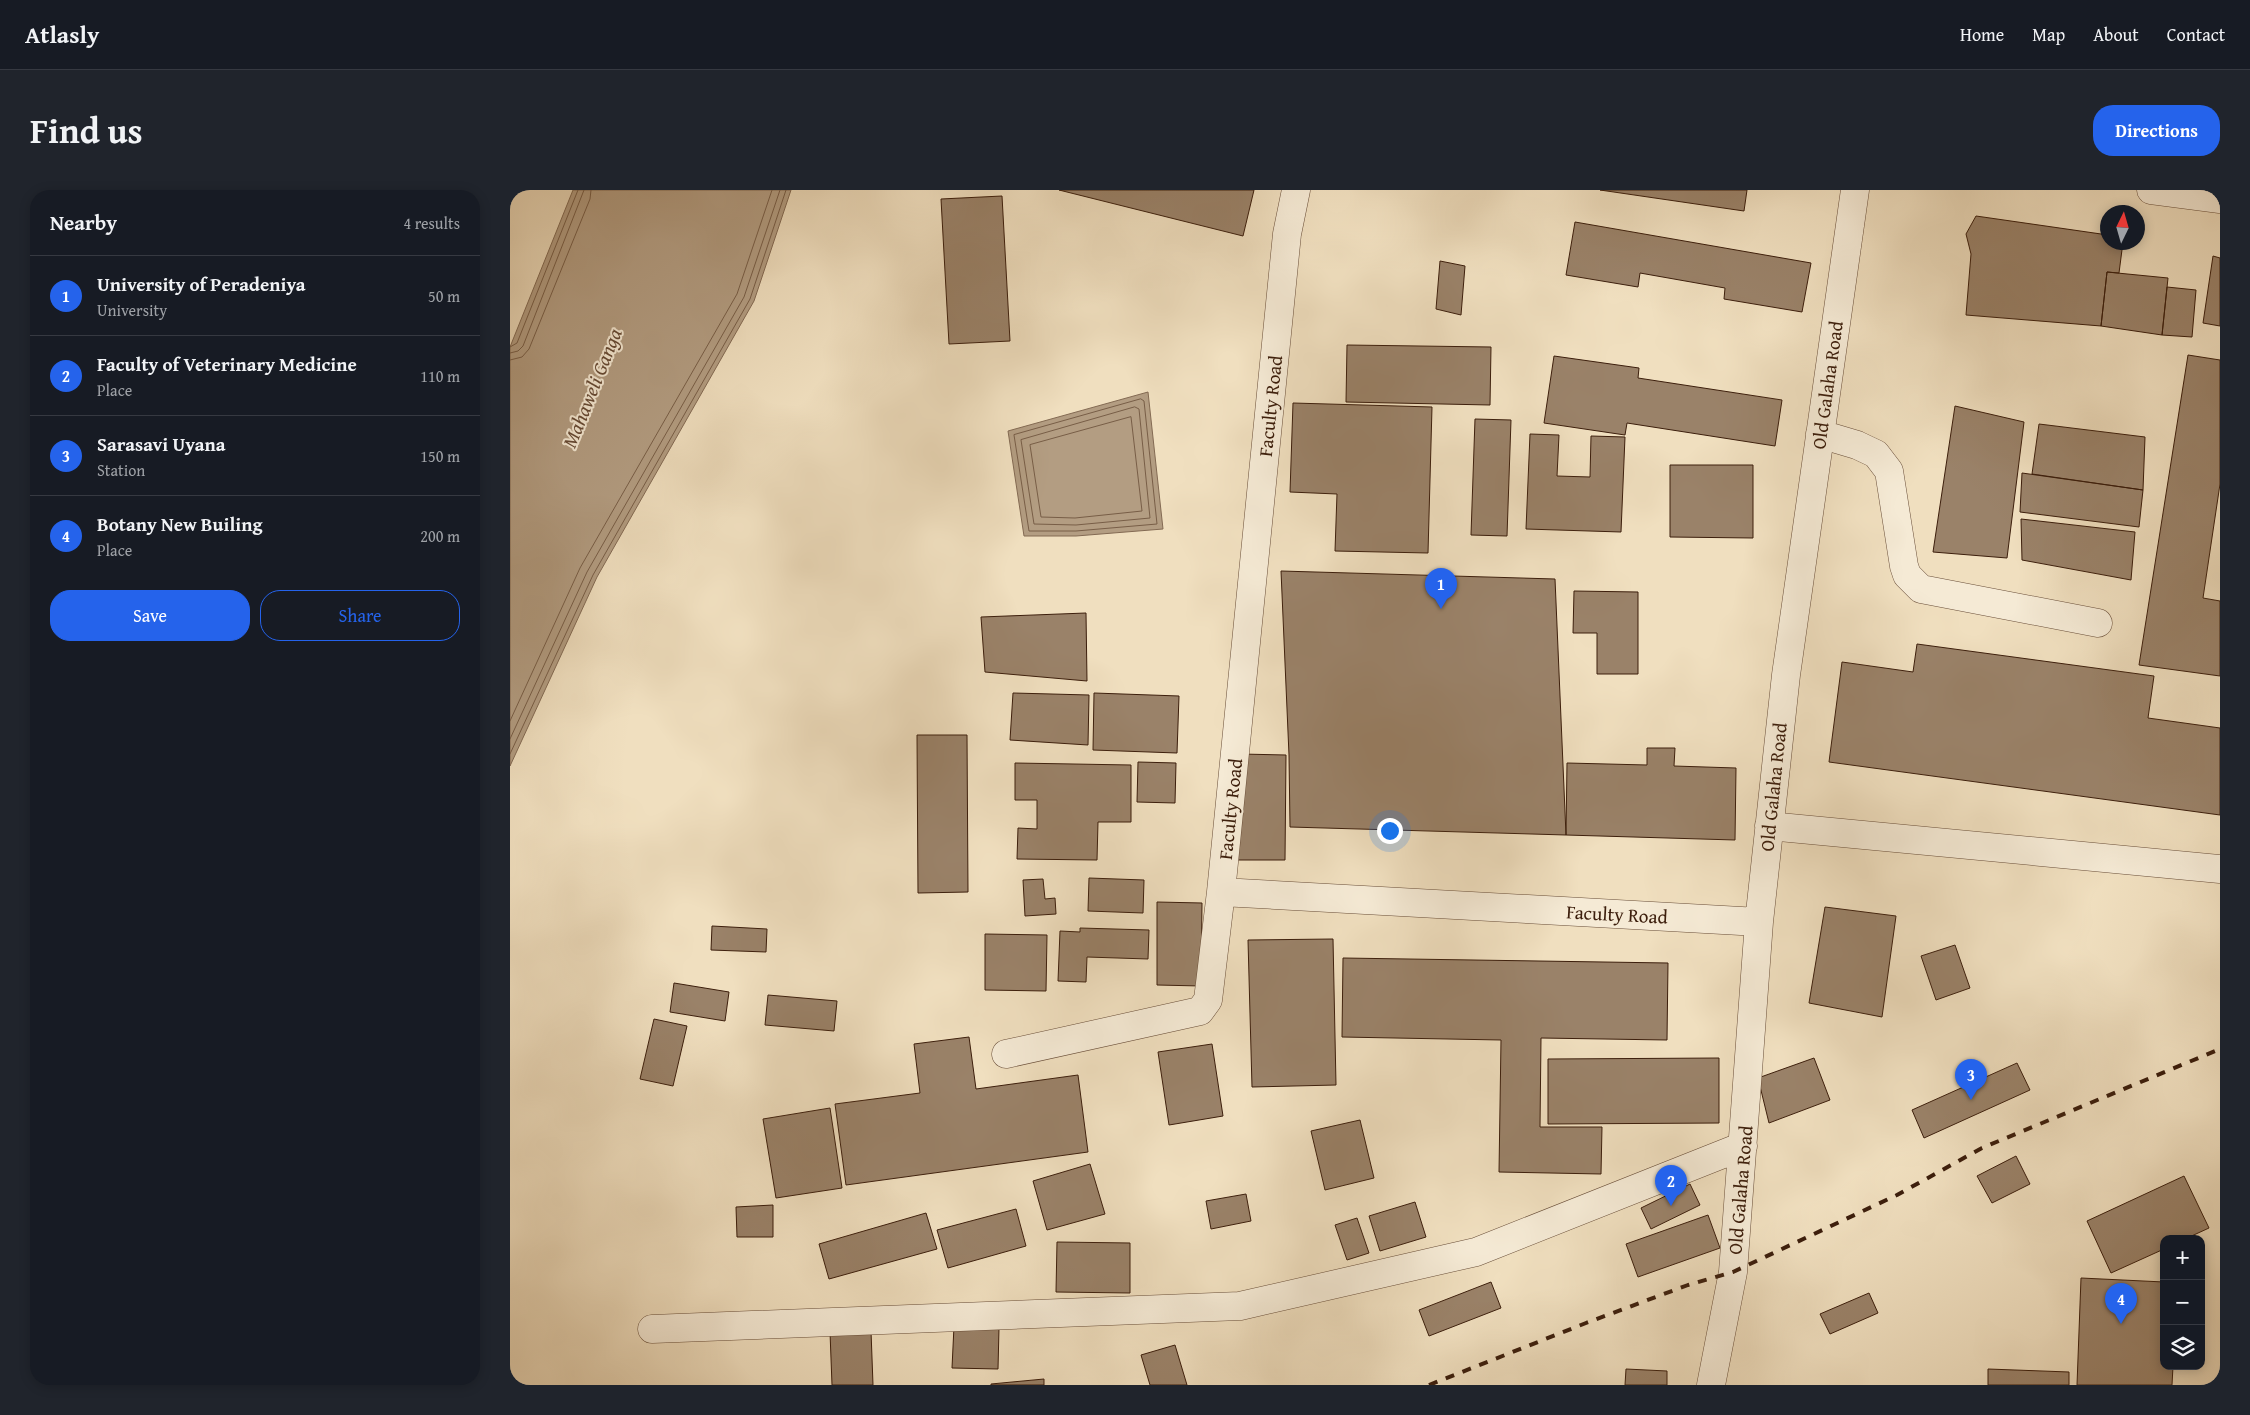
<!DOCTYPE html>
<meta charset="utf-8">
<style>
body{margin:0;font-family:"Gentium Book Plus",serif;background:#20242c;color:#f1f3f6}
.controls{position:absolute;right:15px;bottom:15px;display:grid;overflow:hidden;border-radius:10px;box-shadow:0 2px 12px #0003}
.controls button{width:45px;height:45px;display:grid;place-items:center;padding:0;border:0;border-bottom:1px solid #363941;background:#171b24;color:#f1f3f6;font:25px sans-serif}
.compass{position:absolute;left:1590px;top:15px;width:45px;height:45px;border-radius:50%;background:#171b24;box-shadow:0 2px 12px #0003;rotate:5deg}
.you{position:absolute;left:879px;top:640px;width:18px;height:18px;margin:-12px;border:4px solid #fff;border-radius:50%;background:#1a73e8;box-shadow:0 0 0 8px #1a73e833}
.badge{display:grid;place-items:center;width:32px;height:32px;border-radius:50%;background:#2563eb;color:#fff;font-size:16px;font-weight:700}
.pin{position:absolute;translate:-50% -41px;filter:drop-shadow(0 1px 2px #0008)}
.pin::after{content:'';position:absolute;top:26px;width:18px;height:15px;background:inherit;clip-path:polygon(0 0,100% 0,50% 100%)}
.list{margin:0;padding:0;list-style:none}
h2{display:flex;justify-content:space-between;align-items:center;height:65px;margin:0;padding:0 20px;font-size:21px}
h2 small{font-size:16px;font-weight:400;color:#9ea1a6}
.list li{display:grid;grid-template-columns:32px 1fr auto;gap:15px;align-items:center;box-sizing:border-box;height:80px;padding:0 20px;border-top:1px solid #363941}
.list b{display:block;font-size:19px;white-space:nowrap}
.list p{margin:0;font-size:16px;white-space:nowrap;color:#9ea1a6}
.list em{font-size:16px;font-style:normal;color:#9ea1a6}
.actions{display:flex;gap:10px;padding:15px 20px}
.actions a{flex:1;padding:11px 0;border:1px solid #2563eb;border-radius:20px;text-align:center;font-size:18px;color:#2563eb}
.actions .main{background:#2563eb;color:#fff}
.icon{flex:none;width:28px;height:28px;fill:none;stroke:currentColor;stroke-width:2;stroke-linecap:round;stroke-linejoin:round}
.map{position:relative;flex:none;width:1710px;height:1195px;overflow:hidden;border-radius:20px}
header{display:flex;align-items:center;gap:30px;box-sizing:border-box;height:70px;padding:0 25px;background:#171b24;border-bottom:1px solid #363941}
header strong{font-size:24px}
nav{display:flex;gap:28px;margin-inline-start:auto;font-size:18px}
.intro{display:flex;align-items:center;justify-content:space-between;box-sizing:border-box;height:120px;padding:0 30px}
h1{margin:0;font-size:35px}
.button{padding:12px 22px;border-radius:20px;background:#2563eb;color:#fff;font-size:18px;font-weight:700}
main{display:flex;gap:30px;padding:0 30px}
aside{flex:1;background:#171b24;border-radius:20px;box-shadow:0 2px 12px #0003}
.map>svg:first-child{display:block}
.water{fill:#b39d82;stroke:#836a53}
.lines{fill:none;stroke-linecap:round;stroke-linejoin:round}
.shore{stroke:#785e47;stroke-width:1}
.building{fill:#9a8269;stroke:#3c1e0c}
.minor-casing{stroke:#694e39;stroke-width:29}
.minor{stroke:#f5ead5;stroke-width:28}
.rail{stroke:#3c1e0c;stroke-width:4;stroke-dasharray:9 9;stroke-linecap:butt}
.labels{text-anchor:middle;stroke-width:4;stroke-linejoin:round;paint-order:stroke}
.street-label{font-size:19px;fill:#3c1e0c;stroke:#f5ead5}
.water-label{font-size:20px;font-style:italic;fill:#664a35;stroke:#f5ead5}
</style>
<header>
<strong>Atlasly</strong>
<nav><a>Home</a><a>Map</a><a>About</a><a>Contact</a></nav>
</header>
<div class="intro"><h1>Find us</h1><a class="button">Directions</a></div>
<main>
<aside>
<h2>Nearby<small>4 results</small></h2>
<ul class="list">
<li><span class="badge">1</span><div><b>University of Peradeniya</b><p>University</p></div><em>50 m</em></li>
<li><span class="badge">2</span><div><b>Faculty of Veterinary Medicine</b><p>Place</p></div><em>110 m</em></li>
<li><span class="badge">3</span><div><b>Sarasavi Uyana</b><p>Station</p></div><em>150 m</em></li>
<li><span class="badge">4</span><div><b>Botany New Builing</b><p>Place</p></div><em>200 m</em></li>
</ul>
<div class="actions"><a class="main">Save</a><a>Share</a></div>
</aside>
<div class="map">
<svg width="1710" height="1195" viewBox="0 0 1710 1195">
<rect width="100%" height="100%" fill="#f0dfbf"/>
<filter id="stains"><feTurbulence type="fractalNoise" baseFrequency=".004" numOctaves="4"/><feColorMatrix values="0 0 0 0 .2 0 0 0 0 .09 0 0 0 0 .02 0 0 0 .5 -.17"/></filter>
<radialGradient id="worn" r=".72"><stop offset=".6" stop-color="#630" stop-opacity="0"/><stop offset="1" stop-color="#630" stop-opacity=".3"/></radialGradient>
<path class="water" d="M 63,0 L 281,0 L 244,111 L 87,387 L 0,576 L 0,157 Z
M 638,202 L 653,339 L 566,346 L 514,346 L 498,241 Z"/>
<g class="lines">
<path class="shore" d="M 0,157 L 7,153 L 68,0
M 0,163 L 8,161 L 13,156 L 74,0
M 0,170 L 12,167 L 19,159 L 80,9 L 81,0
M 631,209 L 634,211 L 647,334 L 566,341 L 519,341 L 504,245 Z
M 625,217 L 629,219 L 640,328 L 566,335 L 524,334 L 511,250 Z
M 621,227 L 632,321 L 565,328 L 531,327 L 520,255 Z
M 0,531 L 70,378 L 227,104 L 262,0
M 0,549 L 77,382 L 234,107 L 270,0
M 0,564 L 83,385 L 240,109 L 276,0"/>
</g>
<path class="building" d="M 549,0 L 744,0 L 733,46 Z
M 1090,0 L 1237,0 L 1234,21 Z
M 492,6 L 500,151 L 439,154 L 431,9 Z
M 1466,26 L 1598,45 L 1598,52 L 1613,52 L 1609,83 L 1597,82 L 1591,136 L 1456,125 L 1461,64 L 1456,44 Z
M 1065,32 L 1301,73 L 1292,122 L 1214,109 L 1215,98 L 1130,83 L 1128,97 L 1056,85 Z
M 1703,66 L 1710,68 L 1710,136 L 1693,133 Z
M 930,71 L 955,76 L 951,125 L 926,119 Z
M 1597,82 L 1658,88 L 1652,145 L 1591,136 Z
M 1657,97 L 1686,100 L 1682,147 L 1652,145 Z
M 837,155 L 981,157 L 980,215 L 836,212 Z
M 1678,165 L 1710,170 L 1710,294 L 1693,408 L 1710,411 L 1710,486 L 1629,475 Z
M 1044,166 L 1129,178 L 1128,188 L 1272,210 L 1265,256 L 1117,233 L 1115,245 L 1034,233 Z
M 783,213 L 922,217 L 918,363 L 825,361 L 827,304 L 780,302 Z
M 1445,216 L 1514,232 L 1497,368 L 1423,362 Z
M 965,229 L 1001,230 L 997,346 L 961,345 Z
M 1529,234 L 1635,247 L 1633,300 L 1522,284 Z
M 1020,244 L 1049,245 L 1047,286 L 1080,287 L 1081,246 L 1115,247 L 1111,342 L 1016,339 Z
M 1160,275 L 1243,275 L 1243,348 L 1160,347 Z
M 1512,283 L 1633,300 L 1629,337 L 1510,322 Z
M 1511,329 L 1625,342 L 1621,390 L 1512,370 Z
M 771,381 L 1045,389 L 1056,645 L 780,637 L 779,565 Z
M 1064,401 L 1128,402 L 1128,484 L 1087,484 L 1087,443 L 1063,443 Z
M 576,423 L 577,491 L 475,482 L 471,427 Z
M 1407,454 L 1644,486 L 1638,528 L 1710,538 L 1710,625 L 1319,572 L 1332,472 L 1403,482 Z
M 503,503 L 579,505 L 578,555 L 500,550 Z
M 584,503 L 669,506 L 667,563 L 583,560 Z
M 407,545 L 457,545 L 458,702 L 408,703 Z
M 1137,558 L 1165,558 L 1164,576 L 1226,578 L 1225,650 L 1056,645 L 1057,573 L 1137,575 Z
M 730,564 L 776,565 L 775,670 L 725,670 Z
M 628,572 L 666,573 L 665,613 L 627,612 Z
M 505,573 L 621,575 L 621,632 L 588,632 L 587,670 L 507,669 L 508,638 L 527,639 L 527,610 L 505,610 Z
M 579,688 L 634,690 L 633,723 L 578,721 Z
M 533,689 L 535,709 L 545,708 L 546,724 L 515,726 L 513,690 Z
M 647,712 L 692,713 L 691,796 L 647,795 Z
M 1315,717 L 1386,726 L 1372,827 L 1299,813 Z
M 202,736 L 257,739 L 256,762 L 201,760 Z
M 570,738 L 639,740 L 638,769 L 577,767 L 576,792 L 548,791 L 550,741 L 570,742 Z
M 475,744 L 537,745 L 536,801 L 475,800 Z
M 823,749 L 826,895 L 742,897 L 738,750 Z
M 1445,755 L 1460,798 L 1426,810 L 1411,766 Z
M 833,768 L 1158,773 L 1157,850 L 1031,848 L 1030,937 L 1092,937 L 1091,984 L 989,982 L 991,850 L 832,847 Z
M 164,793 L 219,802 L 215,831 L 160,822 Z
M 258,805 L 327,811 L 324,841 L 255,835 Z
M 144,829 L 177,836 L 163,896 L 130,889 Z
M 459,847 L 466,899 L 568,885 L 578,962 L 336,995 L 325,914 L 410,903 L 404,854 Z
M 702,854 L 713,926 L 659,935 L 648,862 Z
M 1209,868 L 1209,933 L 1038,934 L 1038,869 Z
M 1304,868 L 1320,910 L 1259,933 L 1248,888 Z
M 1507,873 L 1520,900 L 1414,948 L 1402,920 Z
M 320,918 L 332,998 L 266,1008 L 253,929 Z
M 850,930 L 864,988 L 815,1000 L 801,941 Z
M 1506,966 L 1520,994 L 1482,1013 L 1467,986 Z
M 580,974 L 595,1024 L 537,1040 L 523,991 Z
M 1674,986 L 1699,1038 L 1675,1049 L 1654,1049 L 1654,1059 L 1601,1083 L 1577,1031 Z
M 1180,994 L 1190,1015 L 1141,1039 L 1131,1018 Z
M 736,1004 L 741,1031 L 701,1039 L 696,1011 Z
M 905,1012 L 916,1047 L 870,1061 L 859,1026 Z
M 263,1015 L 263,1047 L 227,1047 L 226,1017 Z
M 506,1019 L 516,1056 L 438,1078 L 427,1040 Z
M 416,1023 L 427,1059 L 319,1089 L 309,1054 Z
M 1198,1025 L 1210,1058 L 1128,1087 L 1116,1054 Z
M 847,1028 L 859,1063 L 837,1070 L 825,1035 Z
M 547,1052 L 620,1053 L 620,1103 L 546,1102 Z
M 1571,1088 L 1654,1092 L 1654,1176 L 1663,1176 L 1662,1195 L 1567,1195 Z
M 981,1092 L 991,1118 L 919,1146 L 909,1120 Z
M 1359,1103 L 1368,1123 L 1320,1144 L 1310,1124 Z
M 444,1136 L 489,1138 L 488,1179 L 442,1178 Z
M 361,1141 L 363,1195 L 322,1195 L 320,1142 Z
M 665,1155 L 677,1195 L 640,1195 L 631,1165 Z
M 1116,1179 L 1157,1181 L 1157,1195 L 1115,1195 Z
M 1478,1179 L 1559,1182 L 1559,1195 L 1478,1195 Z
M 534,1189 L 534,1195 L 481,1195 L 481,1194 Z"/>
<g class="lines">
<g class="minor-casing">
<path id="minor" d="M 786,0 L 777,44 L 711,702 L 1249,732
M 1641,0 L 1710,9
M 1310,244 L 1347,255 L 1366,264 L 1379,281 L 1394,376 L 1397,385 L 1411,399 L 1588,433
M 1259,636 L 1710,679
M 496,864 L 690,821 L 698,810 L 711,702
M 142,1139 L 730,1116 L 966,1062 L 1233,956
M 1201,1195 L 1223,1082 L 1249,732 L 1276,485 L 1345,0"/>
</g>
<use href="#minor" class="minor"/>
<path class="rail" d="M 919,1195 L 1076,1133 L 1178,1095 L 1223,1082 L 1387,1005 L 1472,958 L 1710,859"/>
</g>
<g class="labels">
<g class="street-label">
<text transform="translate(1317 195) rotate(-82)" y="7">Old Galaha Road</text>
<text transform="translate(760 216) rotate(-84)" y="7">Faculty Road</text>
<text transform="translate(1263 597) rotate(-84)" y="7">Old Galaha Road</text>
<text transform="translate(720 619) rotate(-84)" y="7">Faculty Road</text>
<text transform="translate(1107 724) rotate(3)" y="7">Faculty Road</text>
<text transform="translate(1230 1000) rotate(-85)" y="7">Old Galaha Road</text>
</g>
<g class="water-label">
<text transform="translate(82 198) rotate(-68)" y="7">Mahaweli Ganga</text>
</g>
</g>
<rect width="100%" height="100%" filter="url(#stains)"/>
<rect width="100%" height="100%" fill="url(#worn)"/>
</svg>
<div class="controls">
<button>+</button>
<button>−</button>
<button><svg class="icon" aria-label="layers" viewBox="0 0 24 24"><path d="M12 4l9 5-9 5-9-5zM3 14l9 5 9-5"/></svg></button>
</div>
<svg class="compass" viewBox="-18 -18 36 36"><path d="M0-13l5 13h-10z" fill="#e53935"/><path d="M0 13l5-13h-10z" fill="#9ea1a6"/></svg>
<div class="you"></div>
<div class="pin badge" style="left:931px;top:419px">1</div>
<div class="pin badge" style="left:1161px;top:1016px">2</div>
<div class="pin badge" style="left:1461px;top:910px">3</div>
<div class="pin badge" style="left:1611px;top:1134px">4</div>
</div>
</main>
